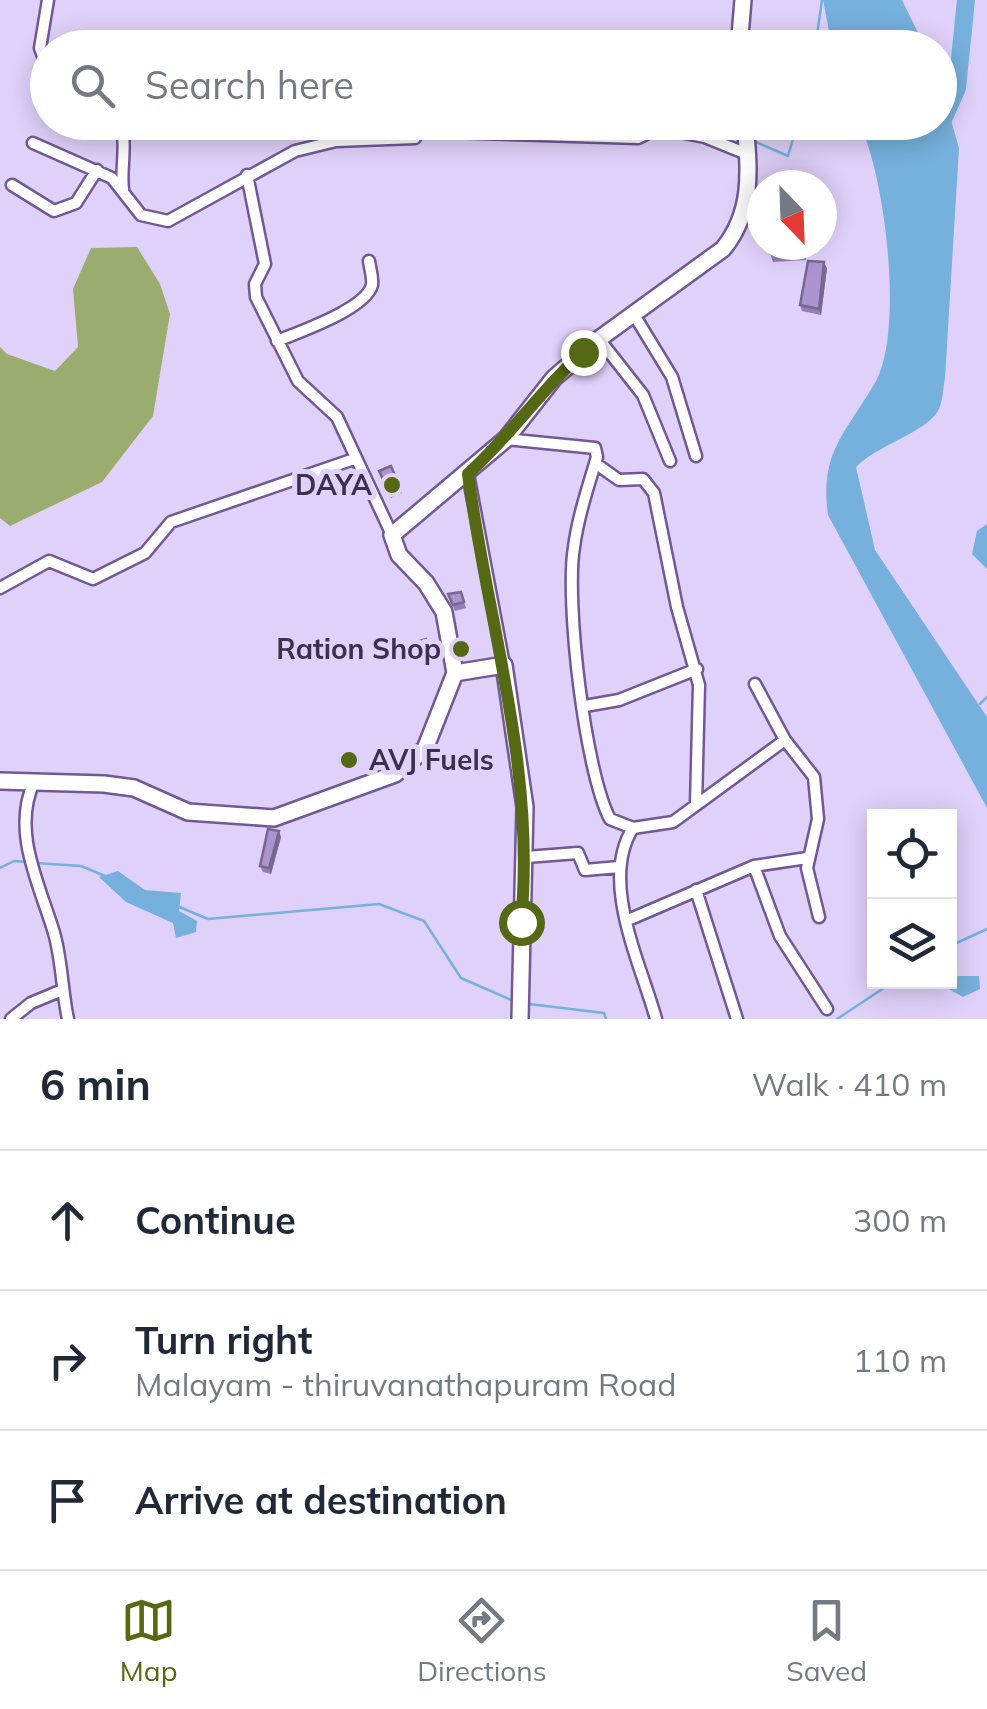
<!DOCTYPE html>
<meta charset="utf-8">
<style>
body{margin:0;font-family:Mulish,sans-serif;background:#f2f2f3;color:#1f2937}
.controls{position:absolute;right:30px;bottom:30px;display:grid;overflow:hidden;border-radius:0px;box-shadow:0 5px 25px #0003}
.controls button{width:90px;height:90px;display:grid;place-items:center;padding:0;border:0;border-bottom:2px solid #e0e1e3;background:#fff;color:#1f2937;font:50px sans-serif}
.compass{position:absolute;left:747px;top:170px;width:90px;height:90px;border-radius:50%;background:#fff;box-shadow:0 5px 25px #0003;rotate:157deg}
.stop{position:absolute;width:30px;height:30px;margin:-22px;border:8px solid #556814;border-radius:50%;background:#fff}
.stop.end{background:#556814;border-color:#fff;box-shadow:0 2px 10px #0008}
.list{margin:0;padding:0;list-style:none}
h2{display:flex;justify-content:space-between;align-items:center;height:130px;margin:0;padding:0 40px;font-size:42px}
h2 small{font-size:32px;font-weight:400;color:#747a83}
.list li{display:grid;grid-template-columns:65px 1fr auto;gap:30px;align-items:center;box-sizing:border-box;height:140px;padding:0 40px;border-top:2px solid #e0e1e3}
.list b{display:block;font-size:38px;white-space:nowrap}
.list p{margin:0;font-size:32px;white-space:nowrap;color:#747a83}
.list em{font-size:32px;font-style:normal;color:#747a83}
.icon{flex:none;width:55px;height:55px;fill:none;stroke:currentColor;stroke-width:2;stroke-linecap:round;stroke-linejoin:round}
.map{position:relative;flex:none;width:987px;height:1019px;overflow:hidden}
.search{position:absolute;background:#fff;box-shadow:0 5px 25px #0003;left:30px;right:30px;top:30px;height:110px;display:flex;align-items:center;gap:25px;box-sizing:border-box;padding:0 35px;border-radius:55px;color:#747a83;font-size:38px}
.sheet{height:550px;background:#fff}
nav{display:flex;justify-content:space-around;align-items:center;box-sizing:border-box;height:140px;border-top:2px solid #e0e1e3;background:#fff;font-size:28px;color:#747a83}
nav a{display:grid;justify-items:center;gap:5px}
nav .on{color:#556814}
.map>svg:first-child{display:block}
.forest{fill:#9bad6e}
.water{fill:#76b0dc}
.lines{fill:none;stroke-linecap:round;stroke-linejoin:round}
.stream{stroke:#76b0dc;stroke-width:2.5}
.river{stroke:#76b0dc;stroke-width:18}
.street-casing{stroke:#725995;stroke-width:15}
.secondary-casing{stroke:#725995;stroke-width:20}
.street{stroke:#fff;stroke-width:10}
.secondary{stroke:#fff;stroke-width:15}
.wall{fill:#937fb2}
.shaded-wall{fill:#786891}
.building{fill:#ab94cf;stroke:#786891;stroke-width:2.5}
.route{stroke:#556814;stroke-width:12}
.poi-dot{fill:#556814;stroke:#e0d1fa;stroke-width:4}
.labels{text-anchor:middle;stroke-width:10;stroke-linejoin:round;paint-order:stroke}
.poi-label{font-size:28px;font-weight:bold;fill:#3b314b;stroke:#e0d1fa;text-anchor:end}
</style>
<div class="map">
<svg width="987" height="1019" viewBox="0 0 987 1019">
<rect width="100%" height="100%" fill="#e0d1fa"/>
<path class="forest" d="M 137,247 L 160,284 L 170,314 L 153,416 L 102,482 L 10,526 L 0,518 L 0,347 L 7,354 L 55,371 L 78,347 L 73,289 L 91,248 Z"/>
<path class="water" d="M 823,0 L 902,0 L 925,47 L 832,47 Z
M 940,82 L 959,148 L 945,378 C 943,388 943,402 938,411 C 926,432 876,446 856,467 L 875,550 L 987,717 L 987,808 L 828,515 C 819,451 847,432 876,381 C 904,329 885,174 859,123 L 940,122 Z
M 987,524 L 987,569 L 972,554 L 977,531 Z
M 118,871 L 145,890 L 181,893 L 179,911 L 197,921 L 196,932 L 176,938 L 173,923 L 126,902 L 99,877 Z
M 958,976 L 979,976 L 980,989 L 963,997 L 943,986 Z"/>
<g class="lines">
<path class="stream" d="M 815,48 L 822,0
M 756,142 L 788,156 L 798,122
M 980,704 L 987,697
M 35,863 L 81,866 L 105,876
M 0,868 L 14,861 L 27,862
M 177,906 L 208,919 L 379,904 L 424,921 L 461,978 L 516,1002
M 950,946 L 987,929
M 529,1004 L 604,1013 L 606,1019
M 837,1019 L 893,982"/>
<path class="river" d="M 940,126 L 957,88 L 966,0"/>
<g class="street-casing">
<path id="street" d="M 48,70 L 40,48 L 48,0
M 118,122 C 129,136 120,169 123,189
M 448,132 L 638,138 L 658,128 L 705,137 L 747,154
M 33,143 L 112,178 L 141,215 L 168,221 L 295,151 L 336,141 L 415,138
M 247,175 L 265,264 L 255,284 L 256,297 L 298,381 L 337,417 L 392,535
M 12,185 L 54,211 L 76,203 L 97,170
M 633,313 L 672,377 L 696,456
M 599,339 L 643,395 L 670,461
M 277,341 C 299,332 366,309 372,285 C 373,278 370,268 369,261
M 506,439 L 595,448 L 597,457 C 588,487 578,517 574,547 C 565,601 585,772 610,819 L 633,828 L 673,822 L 785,740
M 595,463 L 619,480 L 643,479 L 654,493 L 677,607 L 699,685 L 696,805
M 468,474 L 504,665
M 0,588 L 49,561 L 93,579 L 145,553 L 171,522 L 354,459
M 755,684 L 785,740 L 814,777 L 818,819 L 807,868 L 819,917
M 585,706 L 619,700 L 697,669
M 34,782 C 11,832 40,885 54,933 C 62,960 62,992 68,1019
M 633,828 C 599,881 641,964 656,1019
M 526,857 L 578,853 L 585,870 L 619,867
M 754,866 L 780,936 L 827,1009
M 696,890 L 737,1019
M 628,920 L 754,866 L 807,858
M 11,1019 L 31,1003 L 60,991"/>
</g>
<g class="secondary-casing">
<path id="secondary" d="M 739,48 L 743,0
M 455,673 L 504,665 L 525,807 L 520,1019
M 0,781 L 104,784 L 134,788 L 188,812 L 274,818 L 395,774 L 425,749 L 455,673 L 444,612 L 426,583 L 399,555 L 392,535 L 506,439 L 554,378 L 599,339 L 723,249 C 754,211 749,169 745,122"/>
</g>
<use href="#street" class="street"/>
<use href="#secondary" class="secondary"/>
</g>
<path class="wall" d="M 805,245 L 806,260 L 773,262 L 770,253 Z
M 827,268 L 821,315 L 802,311 L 800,305 Z
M 379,471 L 400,487 L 402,493 L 391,498 Z
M 461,592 L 466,608 L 455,611 L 448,594 Z
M 426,639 L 433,658 L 424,661 L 416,642 Z
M 281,837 L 271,874 L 263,872 L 260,866 Z"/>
<path class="shaded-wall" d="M 824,262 L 827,268 L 821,315 L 819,309 Z
M 279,831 L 281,837 L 271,874 L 269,868 Z"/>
<path class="building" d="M 769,245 L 802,245 L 803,251 L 770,253 Z
M 808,261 L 824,262 L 819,309 L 800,305 Z
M 391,466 L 400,487 L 389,492 L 379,471 Z
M 461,592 L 464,602 L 453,605 L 448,594 Z
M 426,639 L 431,652 L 422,655 L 416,642 Z
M 268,829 L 279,831 L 269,868 L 260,866 Z"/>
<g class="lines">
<path class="route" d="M 521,922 C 536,766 488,626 468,474 C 510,436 541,390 583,352"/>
</g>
<g class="poi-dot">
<circle cx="392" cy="485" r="10"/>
<circle cx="461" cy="649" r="10"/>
<circle cx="349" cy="760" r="10"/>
</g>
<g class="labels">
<g class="poi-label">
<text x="372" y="495">DAYA</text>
<text x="441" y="659">Ration Shop</text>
<text x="369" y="770" text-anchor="start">AVJ Fuels</text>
</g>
</g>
</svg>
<div class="controls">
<button><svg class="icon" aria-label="locate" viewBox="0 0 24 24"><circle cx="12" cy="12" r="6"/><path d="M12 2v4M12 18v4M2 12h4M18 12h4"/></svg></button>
<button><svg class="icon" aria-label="layers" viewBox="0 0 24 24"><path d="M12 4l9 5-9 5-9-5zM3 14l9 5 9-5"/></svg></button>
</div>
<svg class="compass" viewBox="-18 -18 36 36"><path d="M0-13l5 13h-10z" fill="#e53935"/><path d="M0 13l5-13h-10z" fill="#747a83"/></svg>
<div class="stop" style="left:521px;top:922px"></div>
<div class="stop end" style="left:583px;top:352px"></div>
<div class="search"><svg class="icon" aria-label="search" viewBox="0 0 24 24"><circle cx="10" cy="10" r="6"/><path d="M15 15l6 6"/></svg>Search here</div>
</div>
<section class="sheet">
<h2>6 min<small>Walk · 410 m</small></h2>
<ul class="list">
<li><svg class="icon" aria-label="ahead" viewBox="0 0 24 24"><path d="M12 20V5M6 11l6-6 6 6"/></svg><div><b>Continue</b></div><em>300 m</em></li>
<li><svg class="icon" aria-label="right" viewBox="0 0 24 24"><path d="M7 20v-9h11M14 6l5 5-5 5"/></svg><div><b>Turn right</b><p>Malayam - thiruvanathapuram Road</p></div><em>110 m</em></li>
<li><svg class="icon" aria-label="arrive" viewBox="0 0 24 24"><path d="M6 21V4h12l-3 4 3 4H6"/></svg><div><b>Arrive at destination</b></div></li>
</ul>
</section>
<nav>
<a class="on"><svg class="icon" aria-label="map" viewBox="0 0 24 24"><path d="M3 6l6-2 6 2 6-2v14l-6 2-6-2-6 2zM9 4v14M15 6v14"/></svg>Map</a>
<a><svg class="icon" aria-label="directions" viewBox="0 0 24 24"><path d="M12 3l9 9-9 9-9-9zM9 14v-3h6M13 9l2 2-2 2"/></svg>Directions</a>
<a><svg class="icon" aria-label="saved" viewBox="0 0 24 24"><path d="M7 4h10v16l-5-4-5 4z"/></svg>Saved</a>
</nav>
